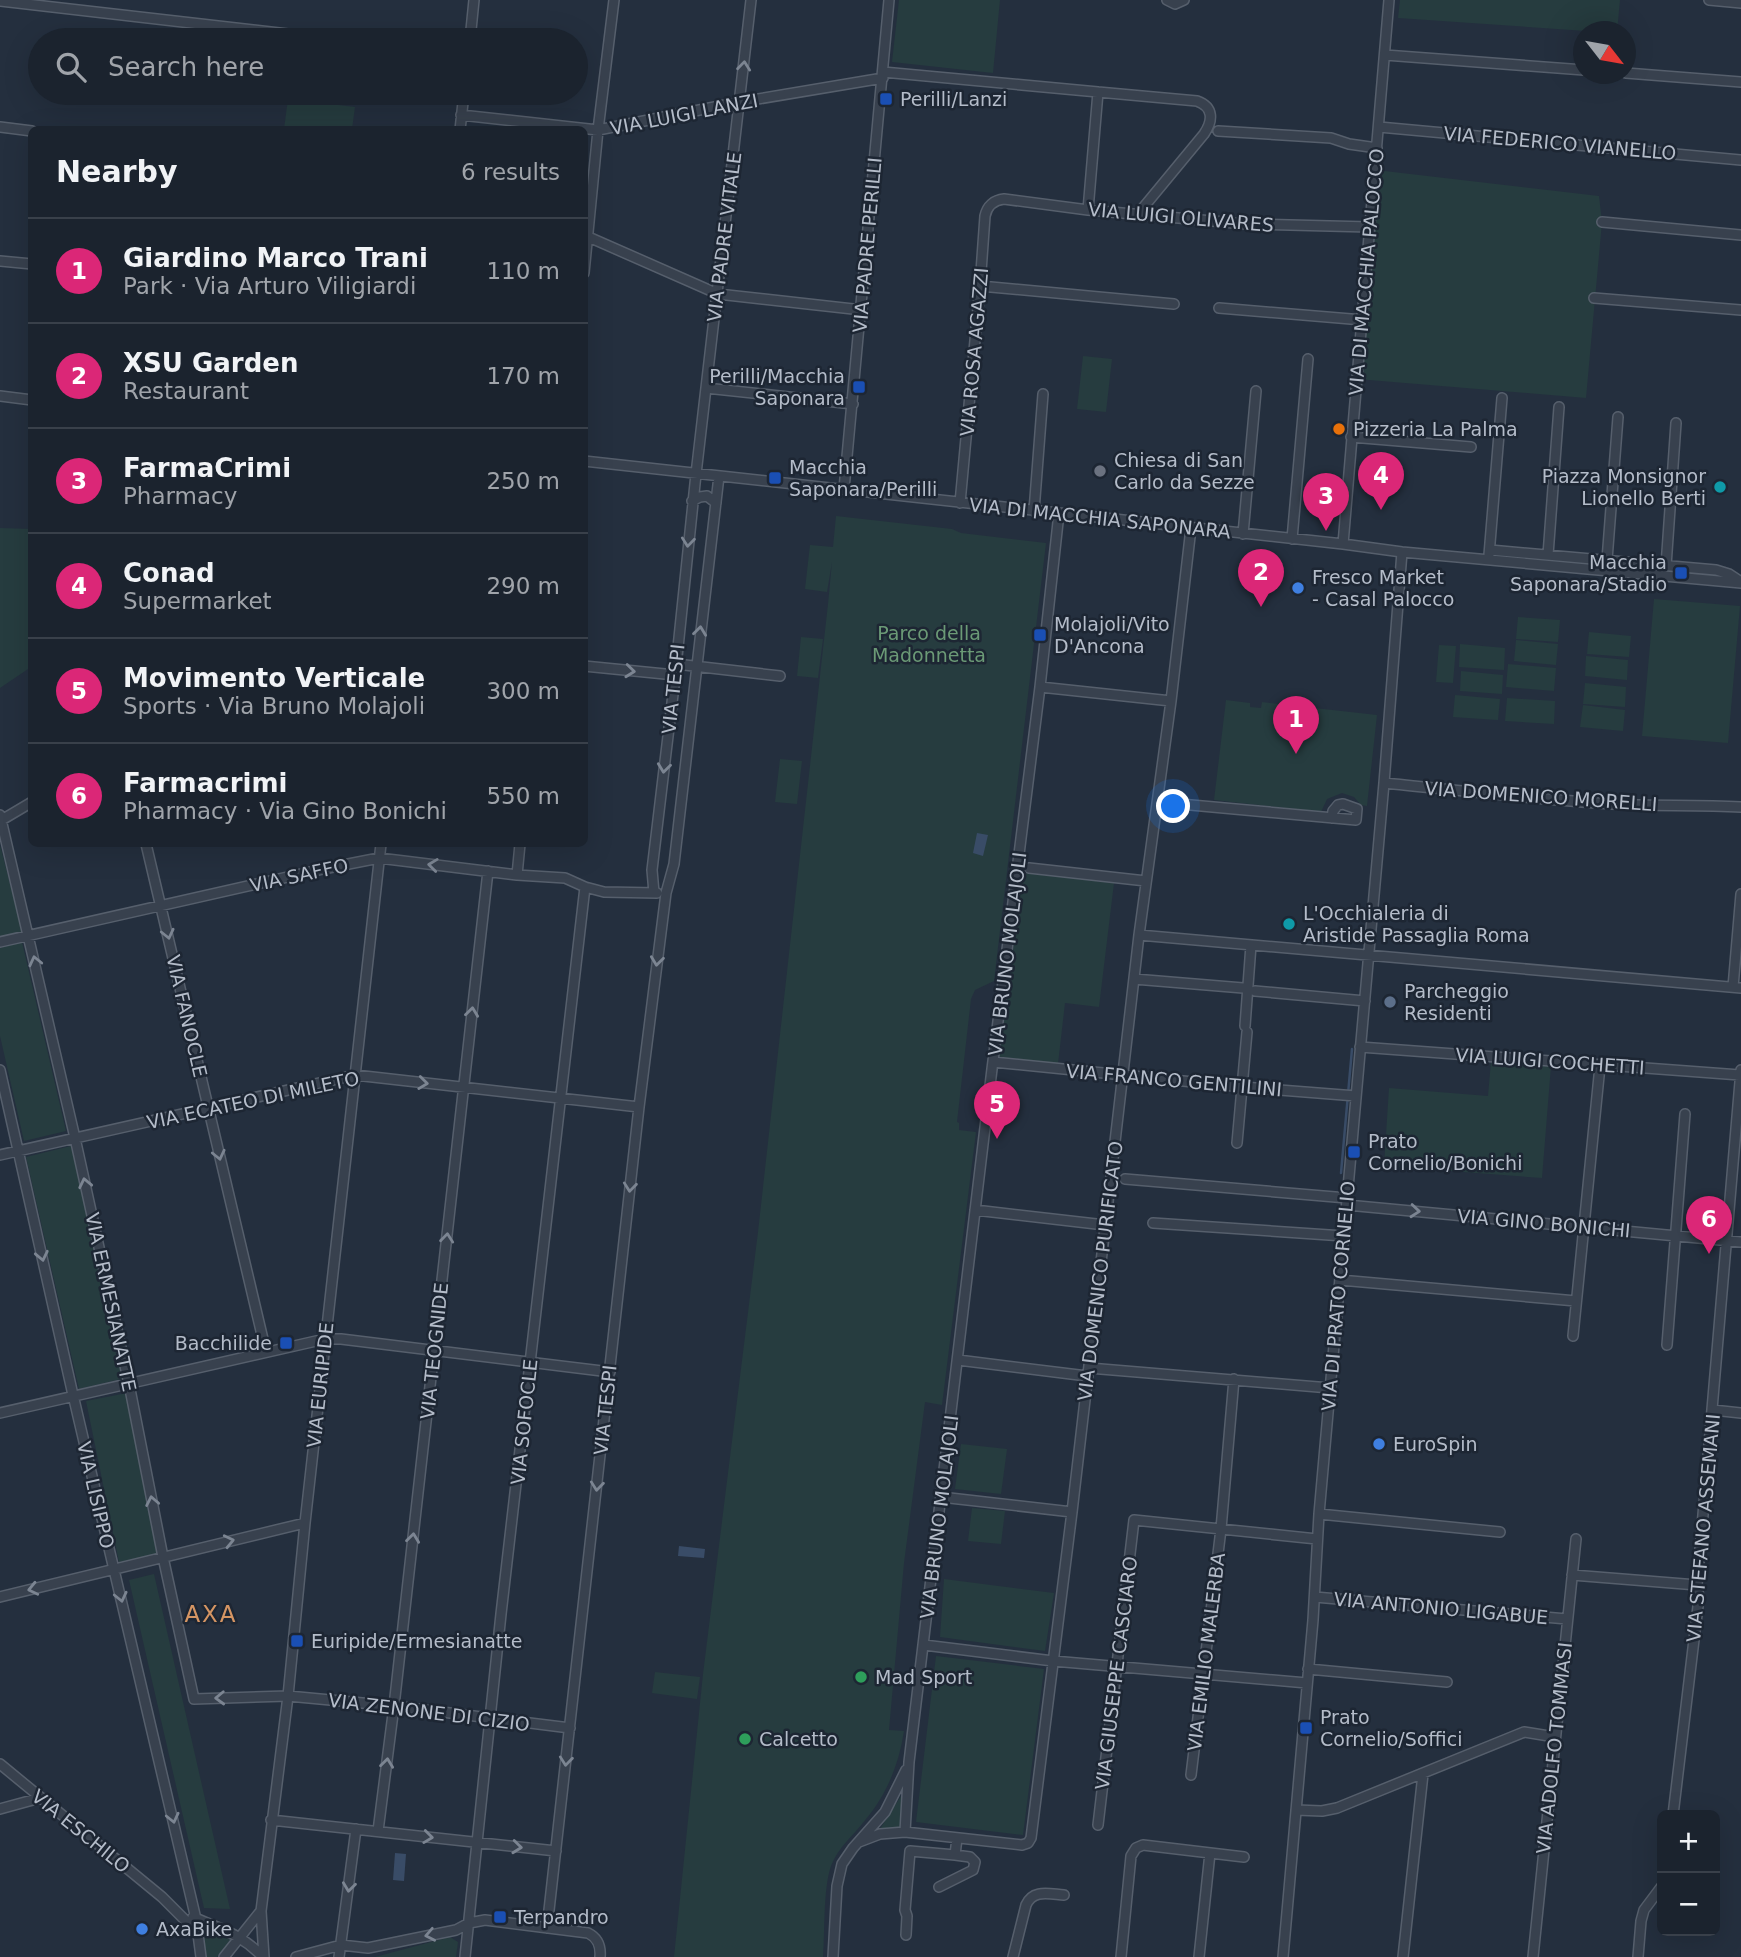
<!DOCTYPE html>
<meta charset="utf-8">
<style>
body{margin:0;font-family:"DejaVu Sans",sans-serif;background:#242b36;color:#f1f3f6}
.controls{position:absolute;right:21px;bottom:21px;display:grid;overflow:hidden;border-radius:10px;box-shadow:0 7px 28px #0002}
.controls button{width:63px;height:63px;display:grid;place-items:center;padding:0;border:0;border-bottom:2px solid #39404a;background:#1b232e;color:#f1f3f6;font:35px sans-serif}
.compass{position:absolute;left:1573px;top:21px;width:63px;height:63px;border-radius:50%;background:#1b232e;box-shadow:0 7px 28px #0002;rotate:121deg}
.you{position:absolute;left:1174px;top:807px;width:24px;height:24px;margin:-18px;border:5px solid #fff;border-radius:50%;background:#1a73e8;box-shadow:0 0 0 10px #1a73e833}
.badge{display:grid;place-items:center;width:46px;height:46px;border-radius:50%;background:#db2777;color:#fff;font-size:23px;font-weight:700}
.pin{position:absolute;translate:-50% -58px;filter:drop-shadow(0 2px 4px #0008)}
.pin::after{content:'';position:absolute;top:37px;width:24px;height:21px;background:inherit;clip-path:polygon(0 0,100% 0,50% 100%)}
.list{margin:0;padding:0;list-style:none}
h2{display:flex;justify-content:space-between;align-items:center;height:91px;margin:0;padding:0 28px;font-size:30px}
h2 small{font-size:23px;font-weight:400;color:#a0a4aa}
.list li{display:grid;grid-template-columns:46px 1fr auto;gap:21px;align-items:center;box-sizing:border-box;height:105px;padding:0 28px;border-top:2px solid #39404a}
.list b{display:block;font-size:26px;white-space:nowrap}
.list p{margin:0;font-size:23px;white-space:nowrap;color:#a0a4aa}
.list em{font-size:23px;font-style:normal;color:#a0a4aa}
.icon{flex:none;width:38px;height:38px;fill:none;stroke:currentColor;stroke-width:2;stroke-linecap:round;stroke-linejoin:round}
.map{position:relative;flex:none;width:1741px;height:1957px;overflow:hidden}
.search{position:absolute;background:#1b232e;box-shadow:0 7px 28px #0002;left:28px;top:28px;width:560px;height:77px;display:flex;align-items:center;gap:18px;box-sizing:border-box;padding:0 24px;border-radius:38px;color:#a0a4aa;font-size:26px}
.panel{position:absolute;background:#1b232e;box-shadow:0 7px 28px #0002;left:28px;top:126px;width:560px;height:721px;border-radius:10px}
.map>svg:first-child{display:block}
.green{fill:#263c3f}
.water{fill:#394c67}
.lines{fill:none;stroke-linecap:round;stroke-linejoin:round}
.stream{stroke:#394c67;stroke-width:2.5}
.minor-casing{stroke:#565f6c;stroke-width:12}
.minor{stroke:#38414e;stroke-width:9}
.oneway{stroke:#7c8592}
.transit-dot{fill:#1a4fb4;stroke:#1d2633;stroke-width:2.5}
.food-dot{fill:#e8710a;stroke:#1d2633;stroke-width:2.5}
.worship-dot{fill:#6b7280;stroke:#1d2633;stroke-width:2.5}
.culture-dot{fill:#0f9aa8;stroke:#1d2633;stroke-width:2.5}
.shop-dot{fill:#3f7fe0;stroke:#1d2633;stroke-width:2.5}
.service-dot{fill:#5c6f8a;stroke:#1d2633;stroke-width:2.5}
.leisure-dot{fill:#2e9e5b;stroke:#1d2633;stroke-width:2.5}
.labels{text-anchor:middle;stroke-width:5;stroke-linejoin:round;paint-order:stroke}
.poi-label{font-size:19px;fill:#b4bcc9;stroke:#1d2633;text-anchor:start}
.street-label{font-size:19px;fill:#b4bcc9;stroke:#1d2633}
.park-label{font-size:19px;fill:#6b9a76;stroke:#1d2633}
.quarter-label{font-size:23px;letter-spacing:2px;fill:#d59563;stroke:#1d2633}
</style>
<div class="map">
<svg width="1741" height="1957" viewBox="0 0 1741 1957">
<rect width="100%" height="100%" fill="#242f3e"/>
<path class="green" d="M 899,0 L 1000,0 L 993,73 L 892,62 Z
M 1400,0 L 1620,0 L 1617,32 L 1586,31 L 1398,18 Z
M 288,99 L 355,107 L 352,129 L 284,129 Z
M 1376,170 L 1599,196 L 1602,222 L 1586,398 L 1357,379 Z
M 1083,356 L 1112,359 L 1106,412 L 1077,409 Z
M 836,516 L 952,529 L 961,533 L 1046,543 L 994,981 L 975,990 L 971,999 L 957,1122 L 959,1123 L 959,1130 L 976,1132 L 942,1405 L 925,1402 L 904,1563 L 889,1730 L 904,1731 C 899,1764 887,1794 866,1819 C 854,1835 838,1847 831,1866 C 823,1889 825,1932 823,1957 L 674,1957 L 703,1674 L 758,1232 L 828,604 L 832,562 L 827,592 L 805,589 L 810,545 L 833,547 Z
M 0,528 L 32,529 L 31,667 L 0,688 Z
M 1654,599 L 1740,606 L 1728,743 L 1642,736 Z
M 1518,617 L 1560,620 L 1558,642 L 1516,639 Z
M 1589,632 L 1631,636 L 1629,657 L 1587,654 Z
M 801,637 L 823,639 L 818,678 L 797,676 Z
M 1516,640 L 1558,644 L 1556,665 L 1514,661 Z
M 1460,644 L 1505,648 L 1504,670 L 1459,667 Z
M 1439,645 L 1456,646 L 1453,683 L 1436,682 Z
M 1586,656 L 1628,660 L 1627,680 L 1585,676 Z
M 1508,664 L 1556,668 L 1554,691 L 1506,687 Z
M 1461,671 L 1503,675 L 1502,694 L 1460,691 Z
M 1585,683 L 1626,687 L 1625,707 L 1583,704 Z
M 1455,695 L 1500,699 L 1498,720 L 1453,717 Z
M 1507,698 L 1555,701 L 1554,724 L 1505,721 Z
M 1226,700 L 1250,703 L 1250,707 L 1261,708 L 1262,702 L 1377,715 L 1367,806 L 1361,805 L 1354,797 L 1342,793 L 1327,799 L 1321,812 L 1214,800 Z
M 1583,705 L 1625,710 L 1623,731 L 1580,727 Z
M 780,759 L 802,761 L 797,804 L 775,802 Z
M 0,845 L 23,934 L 0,940 Z
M 1023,873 L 1114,883 L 1099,1007 L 1065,1003 L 1058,1064 L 999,1058 Z
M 22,942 L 66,1131 L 24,1141 L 0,1036 L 0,948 Z
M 1491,1061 L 1551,1066 L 1542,1178 L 1384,1166 L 1389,1088 L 1488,1096 Z
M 71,1146 L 125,1378 L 79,1389 L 26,1157 Z
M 127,1393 L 159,1554 L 119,1562 L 86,1401 Z
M 961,1444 L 1007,1449 L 1001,1494 L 955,1489 Z
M 972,1508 L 1005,1511 L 1001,1544 L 968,1541 Z
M 154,1574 L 230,1909 L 204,1908 L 129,1580 Z
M 944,1579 L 1054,1593 L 1045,1651 L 940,1637 Z
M 936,1656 L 1044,1669 L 1023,1835 L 916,1822 Z
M 655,1672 L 700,1677 L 697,1699 L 652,1693 Z
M 901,1796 L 904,1800 L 900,1829 L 878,1832 Z
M 209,1928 L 233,1936 L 217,1957 L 207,1957 L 202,1938 L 205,1931 Z
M 450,1937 L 458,1942 L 456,1957 L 375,1957 Z"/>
<path class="water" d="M 977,833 L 988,835 L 983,856 L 973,853 Z
M 679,1546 L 705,1549 L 704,1558 L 678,1556 Z
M 395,1853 L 406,1854 L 404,1881 L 393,1880 Z"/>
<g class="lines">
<path class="stream" d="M 1341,1173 L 1352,1049"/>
<g class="minor-casing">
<path id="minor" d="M 1167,0 L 1175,4 L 1184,0
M 1709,0 L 1741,3
M 0,1 L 340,40
M 470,40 L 474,0
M 1385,55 L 1584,70
M 883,72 L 1098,92 L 1088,210
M 1626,73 L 1741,82
M 1098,92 L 1197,101 C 1214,107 1213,121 1204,134 L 1142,209
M 461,115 L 598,130 L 740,102 L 883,78
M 0,127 L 32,131
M 1379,127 L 1741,160
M 460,130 L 464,93
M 1218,131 L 1331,138 L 1349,144 L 1377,148
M 1602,222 L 1741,235
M 584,235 L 718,294 L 862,310
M 0,261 L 32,264
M 584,273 L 598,130 L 614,0
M 980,286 L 1174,304
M 1594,298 L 1741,310
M 1219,308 L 1363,320
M 706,388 L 853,404
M 0,396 L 32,400
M 1351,437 L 1471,447
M 584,461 L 1343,544 L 1402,552 L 1741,583
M 844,489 L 889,0
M 692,501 L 700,497 L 707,496 L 716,503
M 960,503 L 980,286 L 985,216 C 987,206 994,200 1004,199 L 1088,210 L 1246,224 L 1370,227
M 1034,511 L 1043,394
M 1243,534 L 1256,391
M 1292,539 L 1308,359
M 1343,544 L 1389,0
M 1490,550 L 1716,570 L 1729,574 L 1741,582
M 1489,555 L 1502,398
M 1548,555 L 1559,407
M 1607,560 L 1618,417
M 1666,566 L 1676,423
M 676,664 L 780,676
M 584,666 L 675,675
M 1040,687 L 1171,701
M 1384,783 C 1455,790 1526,798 1597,803 C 1645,807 1693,804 1741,807
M 1158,802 L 1356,820 L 1357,809 L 1343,804 L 1338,805 L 1333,811 L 1332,818
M 0,815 L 75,1138 L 129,1384 L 163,1557 L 194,1699 L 288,1696 L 394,1706 L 570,1728
M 0,821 L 32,802
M 146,844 L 266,1352
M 1029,868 L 1146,881
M 517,875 L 520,844
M 654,893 L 652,870 L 674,686 L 696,474 L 751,0
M 1139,935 L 1741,988
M 0,942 L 323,869 L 379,858 L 517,875 L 565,878 L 585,887 L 604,892 L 657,893
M 1134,979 L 1243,988
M 1733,987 L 1741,894
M 1255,991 L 1365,1001
M 1245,1026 L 1251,945
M 1360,1047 L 1740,1075
M 993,1062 L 1243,1087 L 1356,1096
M 0,1070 L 73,1395 L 196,1919 L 201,1957
M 1237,1143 L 1247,1032
M 0,1155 L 355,1075 L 639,1107
M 1125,1179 L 1347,1198
M 1347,1205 L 1741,1242
M 975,1210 L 1105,1225
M 1153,1223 L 1344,1236
M 1340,1280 L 1576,1301
M 1573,1336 L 1600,1066
M 1667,1345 L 1685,1114
M 958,1360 L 1087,1376
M 1089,1368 L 1330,1388
M 1713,1410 L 1741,1413
M 0,1413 L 325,1339 L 341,1339 L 610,1372
M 941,1497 L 1072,1512
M 1319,1514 L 1500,1532
M 1572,1575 L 1697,1585
M 0,1597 L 305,1523
M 1315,1597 L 1567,1619
M 924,1645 L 1053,1661 L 1307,1683
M 1308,1669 L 1447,1682
M 0,1764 L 162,1897 L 199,1934
M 1191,1775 L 1221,1529 L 1234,1379
M 0,1809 L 40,1798
M 1296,1810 L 1322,1811 L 1337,1808 L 1524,1732 L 1555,1737
M 1673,1815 L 1699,1598 L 1697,1585 L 1741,1070
M 271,1820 L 556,1851
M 1098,1825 L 1134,1520 L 1317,1539
M 378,1831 L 394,1706 L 488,871
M 905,1832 L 909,1762 L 992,1069 L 1040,687 L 1059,513
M 859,1842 L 880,1834 L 905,1832 L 1022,1845 L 1028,1843 L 1031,1838 L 1072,1512 L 1139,935 L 1171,701 L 1191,528
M 939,1887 L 973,1870 L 975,1862 L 970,1857 L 955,1855
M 193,1917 C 222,1930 240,1933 263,1957
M 547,1928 L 639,1107 L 666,893 L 674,864 L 719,476
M 906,1935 L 907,1916 L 905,1910 L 910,1851 L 955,1855 L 957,1838
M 224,1957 L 260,1912
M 264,1957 L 261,1911 L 288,1696 L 305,1523 L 381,844
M 296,1957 L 341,1945 L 368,1948 L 456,1930 L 469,1923 L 485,1920 L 588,1933 C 598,1938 601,1946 600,1957
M 339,1957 L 356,1829
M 465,1957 L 501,1614 L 585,887
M 833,1957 L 837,1886 L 842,1864 L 853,1848 L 885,1812 L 906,1770
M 1013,1957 L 1026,1905 C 1033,1889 1049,1894 1064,1895
M 1121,1957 L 1131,1856 L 1136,1848 L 1143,1845 L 1244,1857
M 1199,1957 L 1210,1853
M 1283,1957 L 1313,1620 L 1319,1514 L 1384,783 L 1402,552
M 1403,1957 L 1423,1774
M 1533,1957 L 1576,1539
M 1638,1957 L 1641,1921 L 1644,1910 L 1662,1886"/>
</g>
<use href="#minor" class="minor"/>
</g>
<defs><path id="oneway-chevron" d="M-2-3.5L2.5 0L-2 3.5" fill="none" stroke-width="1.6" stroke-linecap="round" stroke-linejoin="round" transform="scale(1.75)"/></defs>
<g class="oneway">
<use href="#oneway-chevron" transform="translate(744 66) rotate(-84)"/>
<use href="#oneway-chevron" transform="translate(688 542) rotate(96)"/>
<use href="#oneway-chevron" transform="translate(700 631) rotate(-83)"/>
<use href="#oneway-chevron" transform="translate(630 671) rotate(6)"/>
<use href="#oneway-chevron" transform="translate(664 768) rotate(97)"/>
<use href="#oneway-chevron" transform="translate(433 865) rotate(-173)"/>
<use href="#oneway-chevron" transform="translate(168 934) rotate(77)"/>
<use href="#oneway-chevron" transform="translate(35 961) rotate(-103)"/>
<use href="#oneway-chevron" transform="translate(657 961) rotate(97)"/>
<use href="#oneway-chevron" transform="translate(472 1012) rotate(-83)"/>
<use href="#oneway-chevron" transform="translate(423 1083) rotate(7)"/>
<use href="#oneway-chevron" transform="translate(219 1155) rotate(77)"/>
<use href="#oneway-chevron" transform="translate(85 1183) rotate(-102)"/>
<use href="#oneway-chevron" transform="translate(630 1187) rotate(96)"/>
<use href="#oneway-chevron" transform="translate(1415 1211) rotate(5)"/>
<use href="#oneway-chevron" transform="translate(447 1238) rotate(-84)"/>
<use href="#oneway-chevron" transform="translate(42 1256) rotate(78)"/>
<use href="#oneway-chevron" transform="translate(597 1486) rotate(96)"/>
<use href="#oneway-chevron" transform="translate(152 1501) rotate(-101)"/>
<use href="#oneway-chevron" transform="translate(413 1538) rotate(-83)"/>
<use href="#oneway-chevron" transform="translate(229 1541) rotate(-13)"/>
<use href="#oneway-chevron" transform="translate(33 1589) rotate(167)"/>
<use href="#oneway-chevron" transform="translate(121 1597) rotate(77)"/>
<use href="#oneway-chevron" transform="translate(220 1698) rotate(178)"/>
<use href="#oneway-chevron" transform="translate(566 1761) rotate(96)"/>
<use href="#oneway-chevron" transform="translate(387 1763) rotate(-83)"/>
<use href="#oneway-chevron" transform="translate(173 1818) rotate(77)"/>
<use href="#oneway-chevron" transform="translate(428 1837) rotate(7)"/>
<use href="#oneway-chevron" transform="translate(517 1847) rotate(6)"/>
<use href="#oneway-chevron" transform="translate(349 1887) rotate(97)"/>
<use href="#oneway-chevron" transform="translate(430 1935) rotate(169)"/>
</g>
<g class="transit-dot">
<rect x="879" y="92" width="14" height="14" rx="3.5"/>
<rect x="852" y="380" width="14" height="14" rx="3.5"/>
<rect x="768" y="471" width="14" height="14" rx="3.5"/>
<rect x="1674" y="566" width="14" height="14" rx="3.5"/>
<rect x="1033" y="628" width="14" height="14" rx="3.5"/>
<rect x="1347" y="1145" width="14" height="14" rx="3.5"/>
<rect x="279" y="1336" width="14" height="14" rx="3.5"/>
<rect x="290" y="1634" width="14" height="14" rx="3.5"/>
<rect x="1299" y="1721" width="14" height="14" rx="3.5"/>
<rect x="493" y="1910" width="14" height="14" rx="3.5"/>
</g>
<circle class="food-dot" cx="1339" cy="429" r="7"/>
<circle class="worship-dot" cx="1100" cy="471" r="7"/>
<g class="culture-dot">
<circle cx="1720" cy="487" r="7"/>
<circle cx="1289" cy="924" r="7"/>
</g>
<g class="shop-dot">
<circle cx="1298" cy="588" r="7"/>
<circle cx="1379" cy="1444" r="7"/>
<circle cx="142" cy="1929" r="7"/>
</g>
<circle class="service-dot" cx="1390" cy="1002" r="7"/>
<g class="leisure-dot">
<circle cx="861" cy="1677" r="7"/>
<circle cx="745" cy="1739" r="7"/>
</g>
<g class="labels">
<g class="poi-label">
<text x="900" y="106">Perilli/Lanzi</text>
<text x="845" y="383" text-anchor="end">Perilli/Macchia<tspan x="845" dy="22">Saponara</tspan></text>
<text x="1353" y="436">Pizzeria La Palma</text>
<text x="1114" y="467">Chiesa di San<tspan x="1114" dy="22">Carlo da Sezze</tspan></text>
<text x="789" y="474">Macchia<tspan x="789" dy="22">Saponara/Perilli</tspan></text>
<text x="1706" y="483" text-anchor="end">Piazza Monsignor<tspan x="1706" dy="22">Lionello Berti</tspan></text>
<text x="1667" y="569" text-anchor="end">Macchia<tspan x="1667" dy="22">Saponara/Stadio</tspan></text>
<text x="1312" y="584">Fresco Market<tspan x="1312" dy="22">- Casal Palocco</tspan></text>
<text x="1054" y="631">Molajoli/Vito<tspan x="1054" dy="22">D'Ancona</tspan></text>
<text x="1303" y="920">L'Occhialeria di<tspan x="1303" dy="22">Aristide Passaglia Roma</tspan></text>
<text x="1404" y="998">Parcheggio<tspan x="1404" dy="22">Residenti</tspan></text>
<text x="1368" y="1148">Prato<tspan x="1368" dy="22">Cornelio/Bonichi</tspan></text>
<text x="272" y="1350" text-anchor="end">Bacchilide</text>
<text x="1393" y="1451">EuroSpin</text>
<text x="311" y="1648">Euripide/Ermesianatte</text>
<text x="875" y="1684">Mad Sport</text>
<text x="1320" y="1724">Prato<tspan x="1320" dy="22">Cornelio/Soffici</tspan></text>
<text x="759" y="1746">Calcetto</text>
<text x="514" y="1924">Terpandro</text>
<text x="156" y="1936">AxaBike</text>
</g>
<g class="street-label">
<text transform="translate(684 114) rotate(-11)" y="7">VIA LUIGI LANZI</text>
<text transform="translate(1560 143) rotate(5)" y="7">VIA FEDERICO VIANELLO</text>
<text transform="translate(1181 217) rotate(5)" y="7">VIA LUIGI OLIVARES</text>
<text transform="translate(724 237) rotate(-83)" y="7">VIA PADRE VITALE</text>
<text transform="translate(867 245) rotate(-85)" y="7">VIA PADRE PERILLI</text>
<text transform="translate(1366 272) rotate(-85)" y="7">VIA DI MACCHIA PALOCCO</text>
<text transform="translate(974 352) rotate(-85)" y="7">VIA ROSA AGAZZI</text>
<text transform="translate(1100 518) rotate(6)" y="7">VIA DI MACCHIA SAPONARA</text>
<text transform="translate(673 689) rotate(-84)" y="7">VIA TESPI</text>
<text transform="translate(1541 796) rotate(4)" y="7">VIA DOMENICO MORELLI</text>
<text transform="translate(299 875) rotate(-12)" y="7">VIA SAFFO</text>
<text transform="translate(1007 954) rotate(-83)" y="7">VIA BRUNO MOLAJOLI</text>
<text transform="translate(187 1016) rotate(77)" y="7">VIA FANOCLE</text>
<text transform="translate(1550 1061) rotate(4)" y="7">VIA LUIGI COCHETTI</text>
<text transform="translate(1174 1080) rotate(5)" y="7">VIA FRANCO GENTILINI</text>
<text transform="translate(253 1100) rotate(-12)" y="7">VIA ECATEO DI MILETO</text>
<text transform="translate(1544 1223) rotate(5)" y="7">VIA GINO BONICHI</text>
<text transform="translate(1100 1271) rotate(-83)" y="7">VIA DOMENICO PURIFICATO</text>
<text transform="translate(1338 1296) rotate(-85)" y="7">VIA DI PRATO CORNELIO</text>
<text transform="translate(111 1302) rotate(78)" y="7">VIA ERMESIANATTE</text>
<text transform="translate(434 1351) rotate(-84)" y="7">VIA TEOGNIDE</text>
<text transform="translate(320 1385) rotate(-84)" y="7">VIA EURIPIDE</text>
<text transform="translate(605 1410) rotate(-84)" y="7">VIA TESPI</text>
<text transform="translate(524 1422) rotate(-84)" y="7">VIA SOFOCLE</text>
<text transform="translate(96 1495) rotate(77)" y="7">VIA LISIPPO</text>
<text transform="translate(939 1517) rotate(-83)" y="7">VIA BRUNO MOLAJOLI</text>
<text transform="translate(1703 1528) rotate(-85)" y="7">VIA STEFANO ASSEMANI</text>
<text transform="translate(1441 1608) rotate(5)" y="7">VIA ANTONIO LIGABUE</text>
<text transform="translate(1206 1652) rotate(-83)" y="7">VIA EMILIO MALERBA</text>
<text transform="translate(1116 1673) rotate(-83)" y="7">VIA GIUSEPPE CASCIARO</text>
<text transform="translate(429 1712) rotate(7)" y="7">VIA ZENONE DI CIZIO</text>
<text transform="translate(1554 1748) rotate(-84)" y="7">VIA ADOLFO TOMMASI</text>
<text transform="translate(81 1831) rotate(39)" y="7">VIA ESCHILO</text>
</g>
<g class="park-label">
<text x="929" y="640">Parco della<tspan x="929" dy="22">Madonnetta</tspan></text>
</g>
<g class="quarter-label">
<text x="211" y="1622">AXA</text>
</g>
</g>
</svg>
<div class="controls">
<button>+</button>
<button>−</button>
</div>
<svg class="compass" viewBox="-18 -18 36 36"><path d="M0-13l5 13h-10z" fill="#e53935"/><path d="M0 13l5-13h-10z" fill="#a0a4aa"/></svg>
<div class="you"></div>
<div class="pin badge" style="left:1296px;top:754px">1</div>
<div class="pin badge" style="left:1261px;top:607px">2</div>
<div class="pin badge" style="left:1326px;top:531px">3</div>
<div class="pin badge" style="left:1381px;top:510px">4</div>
<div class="pin badge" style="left:997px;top:1139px">5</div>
<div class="pin badge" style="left:1709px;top:1254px">6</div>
<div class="search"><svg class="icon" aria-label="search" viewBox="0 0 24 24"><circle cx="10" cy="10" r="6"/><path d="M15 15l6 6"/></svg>Search here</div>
<section class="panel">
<h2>Nearby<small>6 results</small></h2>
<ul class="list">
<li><span class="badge">1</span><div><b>Giardino Marco Trani</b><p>Park · Via Arturo Viligiardi</p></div><em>110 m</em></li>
<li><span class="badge">2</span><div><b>XSU Garden</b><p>Restaurant</p></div><em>170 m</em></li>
<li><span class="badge">3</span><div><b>FarmaCrimi</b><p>Pharmacy</p></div><em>250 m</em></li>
<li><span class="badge">4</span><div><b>Conad</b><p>Supermarket</p></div><em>290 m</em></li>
<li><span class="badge">5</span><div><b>Movimento Verticale</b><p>Sports · Via Bruno Molajoli</p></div><em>300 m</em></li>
<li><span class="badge">6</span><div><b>Farmacrimi</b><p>Pharmacy · Via Gino Bonichi</p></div><em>550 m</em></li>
</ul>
</section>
</div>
